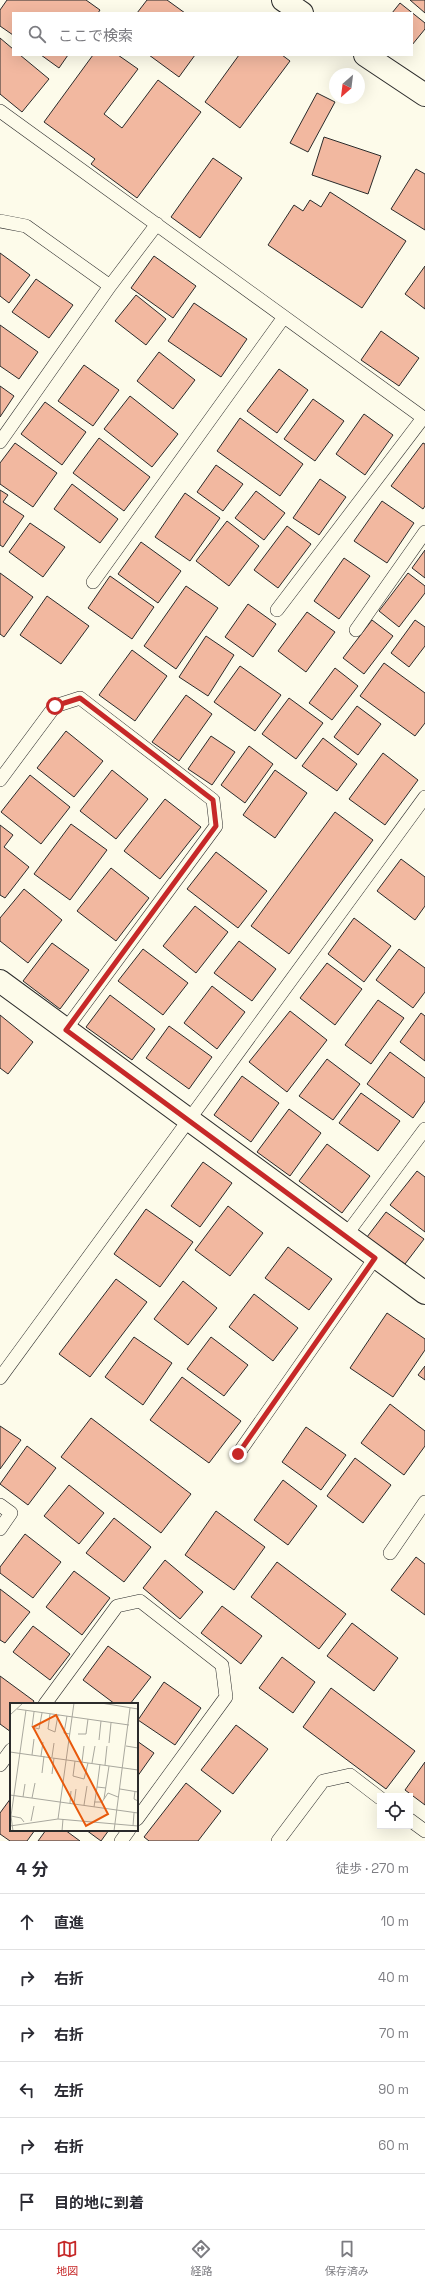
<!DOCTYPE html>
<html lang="ja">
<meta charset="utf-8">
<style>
body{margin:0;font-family:"Space Grotesk","Noto Sans JP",sans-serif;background:#f2f2f3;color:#2b2b33}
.controls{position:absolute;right:12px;bottom:12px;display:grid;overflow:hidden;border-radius:0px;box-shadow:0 4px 16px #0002}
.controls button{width:36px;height:36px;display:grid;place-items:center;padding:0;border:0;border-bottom:1px solid #e1e1e2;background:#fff;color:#2b2b33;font:20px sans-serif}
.compass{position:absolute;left:329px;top:68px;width:36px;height:36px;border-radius:50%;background:#fff;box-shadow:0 4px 16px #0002;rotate:208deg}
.stop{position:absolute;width:12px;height:12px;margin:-9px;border:3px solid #c62828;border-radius:50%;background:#fff}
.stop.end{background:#c62828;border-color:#fff;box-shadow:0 1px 4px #0008}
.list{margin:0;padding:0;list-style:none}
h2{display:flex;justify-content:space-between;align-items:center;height:52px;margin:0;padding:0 16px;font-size:17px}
h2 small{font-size:13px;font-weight:400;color:#7c7c81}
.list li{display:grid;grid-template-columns:26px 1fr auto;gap:12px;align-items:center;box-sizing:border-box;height:56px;padding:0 16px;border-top:1px solid #e1e1e2}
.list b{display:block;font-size:15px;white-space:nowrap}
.list em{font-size:13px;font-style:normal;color:#7c7c81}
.icon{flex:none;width:22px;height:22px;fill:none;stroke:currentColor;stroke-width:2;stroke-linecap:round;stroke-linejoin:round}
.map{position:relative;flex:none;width:425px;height:1841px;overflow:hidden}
.search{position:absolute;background:#fff;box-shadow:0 4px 16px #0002;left:12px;right:12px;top:12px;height:44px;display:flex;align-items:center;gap:10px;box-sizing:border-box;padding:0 14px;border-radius:0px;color:#7c7c81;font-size:15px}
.sheet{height:388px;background:#fff}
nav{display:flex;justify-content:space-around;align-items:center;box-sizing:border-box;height:56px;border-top:1px solid #e1e1e2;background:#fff;font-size:11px;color:#7c7c81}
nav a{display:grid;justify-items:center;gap:2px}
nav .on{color:#c62828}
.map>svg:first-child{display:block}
.building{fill:#f2b8a0;stroke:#2b2b2b}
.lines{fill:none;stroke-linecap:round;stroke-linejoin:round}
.service-casing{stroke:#2b2b2b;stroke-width:14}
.minor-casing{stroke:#2b2b2b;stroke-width:24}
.tertiary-casing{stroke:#2b2b2b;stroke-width:24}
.service{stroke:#fdfbea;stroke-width:13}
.minor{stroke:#fdfbea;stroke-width:22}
.tertiary{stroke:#fdfbea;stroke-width:22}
.route{stroke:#c62828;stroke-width:5}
.inset-road{fill:none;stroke:#a9a89e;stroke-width:1}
.view{fill:#e8590c;fill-opacity:0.15;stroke:#e8590c;stroke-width:2}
.inset-edge{fill:none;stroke:#2b2b2b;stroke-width:2}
</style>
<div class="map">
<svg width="425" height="1841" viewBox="0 0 425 1841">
<rect width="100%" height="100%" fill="#fdfbea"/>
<path class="building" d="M 7,0 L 86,0 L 100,10 L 98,13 L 13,13 L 13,35 L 0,26 L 0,10 Z
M 147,0 L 167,0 L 185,13 L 137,13 Z
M 410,0 L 425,0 L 425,13 Z
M 400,3 L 425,23 L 425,29 L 412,45 L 412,13 L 392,13 Z
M 0,38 L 13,49 L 13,55 L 20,55 L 49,79 L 22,112 L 0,94 Z
M 41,55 L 68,55 L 59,68 Z
M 93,55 L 118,55 L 138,69 L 104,114 L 122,128 L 158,80 L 201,112 L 137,198 L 91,164 L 95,159 L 44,122 Z
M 149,55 L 195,55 L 179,77 Z
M 239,55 L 282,55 L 290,61 L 240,128 L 205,102 Z
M 317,93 L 335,102 L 308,152 L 290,143 Z
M 324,137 L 381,156 L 368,194 L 312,175 Z
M 213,158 L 242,178 L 200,238 L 171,217 Z
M 416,169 L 425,174 L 425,230 L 391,209 Z
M 330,192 L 406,241 L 362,308 L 268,245 L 294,205 L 303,211 L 310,200 L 321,207 Z
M 0,253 L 30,275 L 9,303 L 0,296 Z
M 154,256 L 196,286 L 173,318 L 131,288 Z
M 425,266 L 425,309 L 405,294 Z
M 36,279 L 73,305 L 49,338 L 12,312 Z
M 136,295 L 166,319 L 146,345 L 115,321 Z
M 194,303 L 247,339 L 221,377 L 168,341 Z
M 0,325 L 38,352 L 19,379 L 0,366 Z
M 381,331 L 419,358 L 399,386 L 361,360 Z
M 159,352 L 195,380 L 173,409 L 137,381 Z
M 84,365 L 119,390 L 93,426 L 58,401 Z
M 279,369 L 308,390 L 277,433 L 247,411 Z
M 0,386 L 14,396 L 0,417 Z
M 130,396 L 178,434 L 152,467 L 104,429 Z
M 313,399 L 344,421 L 315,461 L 284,439 Z
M 45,402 L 86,432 L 62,465 L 21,434 Z
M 364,414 L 393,435 L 365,475 L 336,454 Z
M 240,418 L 303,464 L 280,496 L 217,451 Z
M 99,438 L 150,477 L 124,511 L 73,473 Z
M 15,443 L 57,473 L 33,507 L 0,484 L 0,463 Z
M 423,443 L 425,444 L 425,506 L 423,509 L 391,486 Z
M 216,465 L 243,484 L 223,511 L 197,492 Z
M 320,479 L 346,497 L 319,535 L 293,518 Z
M 72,484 L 118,519 L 100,543 L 54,509 Z
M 0,490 L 8,495 L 3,502 L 24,516 L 3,547 L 0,545 Z
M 256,491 L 285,513 L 264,540 L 235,518 Z
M 185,493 L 220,518 L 190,561 L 155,537 Z
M 382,501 L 414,523 L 387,563 L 354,541 Z
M 227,521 L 259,546 L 229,586 L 196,561 Z
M 30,523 L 65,547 L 43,577 L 9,552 Z
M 287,526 L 311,544 L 278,588 L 254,570 Z
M 141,542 L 181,571 L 158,603 L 118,574 Z
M 425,550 L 425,578 L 412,568 Z
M 344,558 L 370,576 L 339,619 L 314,601 Z
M 0,573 L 33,597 L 4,637 L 0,634 Z
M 408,573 L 425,586 L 425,593 L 399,627 L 379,611 Z
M 110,576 L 154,607 L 132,639 L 88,608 Z
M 186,586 L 218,608 L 176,669 L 144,646 Z
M 47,596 L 89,626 L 61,664 L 20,635 Z
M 248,604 L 276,624 L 253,657 L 225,637 Z
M 307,612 L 335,632 L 306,672 L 278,651 Z
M 372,620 L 393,636 L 364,674 L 343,658 Z
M 415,620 L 425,627 L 425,646 L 409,667 L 391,653 Z
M 206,636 L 234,655 L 208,696 L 179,677 Z
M 132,650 L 167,676 L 135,721 L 99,695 Z
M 384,663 L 425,693 L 425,723 L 415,736 L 360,696 Z
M 240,666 L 281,695 L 255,731 L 214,702 Z
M 335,668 L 358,686 L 332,720 L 309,703 Z
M 186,695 L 212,714 L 179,761 L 152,742 Z
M 289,698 L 323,723 L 296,759 L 262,734 Z
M 357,706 L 381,724 L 358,755 L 334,737 Z
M 66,731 L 103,761 L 74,797 L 37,768 Z
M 211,736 L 235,752 L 212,785 L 188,769 Z
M 323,738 L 357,764 L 337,791 L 302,766 Z
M 249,746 L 273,764 L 245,803 L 221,785 Z
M 383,753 L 418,780 L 385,825 L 349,799 Z
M 112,770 L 148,799 L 116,839 L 80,811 Z
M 275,770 L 307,793 L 275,838 L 243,815 Z
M 30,775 L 70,807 L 41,844 L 1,812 Z
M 165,799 L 201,827 L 160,879 L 124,851 Z
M 335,812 L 373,840 L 289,954 L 251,926 Z
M 71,824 L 107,850 L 70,900 L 34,874 Z
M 0,825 L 13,835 L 4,847 L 29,867 L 5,898 L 0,895 Z
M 216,852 L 267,891 L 238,928 L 187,889 Z
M 401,859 L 425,877 L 425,906 L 415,920 L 377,891 Z
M 111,868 L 149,898 L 116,941 L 77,911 Z
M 24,889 L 62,920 L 28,963 L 0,941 L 0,918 Z
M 195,906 L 228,932 L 196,973 L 163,946 Z
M 354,918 L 391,946 L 364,982 L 328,954 Z
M 239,941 L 276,969 L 252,1001 L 214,973 Z
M 52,943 L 89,970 L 60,1009 L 23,981 Z
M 143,949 L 188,983 L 163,1015 L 118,981 Z
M 399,949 L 425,968 L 425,992 L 413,1008 L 376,980 Z
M 327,963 L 362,989 L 335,1025 L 300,998 Z
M 212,986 L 245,1012 L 217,1049 L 184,1023 Z
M 110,995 L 155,1029 L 132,1060 L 86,1027 Z
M 378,1000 L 404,1018 L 371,1064 L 345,1045 Z
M 290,1011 L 327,1040 L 287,1092 L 249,1062 Z
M 421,1013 L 425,1016 L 425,1061 L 400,1042 Z
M 0,1015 L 33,1042 L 8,1074 L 0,1068 Z
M 169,1026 L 212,1057 L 189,1089 L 146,1058 Z
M 390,1052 L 425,1078 L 425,1101 L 413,1118 L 367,1084 Z
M 327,1059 L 360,1084 L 333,1120 L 299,1096 Z
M 242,1076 L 279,1103 L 251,1142 L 214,1115 Z
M 361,1093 L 400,1121 L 378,1151 L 339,1123 Z
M 289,1109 L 321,1133 L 290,1176 L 257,1152 Z
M 327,1144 L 370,1176 L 342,1213 L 299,1181 Z
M 203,1162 L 232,1183 L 200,1227 L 171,1206 Z
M 417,1171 L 425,1177 L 425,1232 L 390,1205 Z
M 228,1206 L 263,1233 L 230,1276 L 195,1250 Z
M 146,1209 L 193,1242 L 160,1287 L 114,1254 Z
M 386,1212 L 424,1239 L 405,1264 L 367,1237 Z
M 288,1247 L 332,1279 L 309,1310 L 265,1278 Z
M 116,1279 L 147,1302 L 90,1377 L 59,1354 Z
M 183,1281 L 217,1308 L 188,1345 L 154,1319 Z
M 254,1294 L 298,1328 L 273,1361 L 229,1327 Z
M 387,1313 L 425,1339 L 425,1350 L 393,1397 L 350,1368 Z
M 134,1337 L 172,1363 L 143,1405 L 105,1377 Z
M 211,1337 L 248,1365 L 224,1396 L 187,1369 Z
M 425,1366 L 425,1380 L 418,1375 Z
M 182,1377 L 241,1421 L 209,1463 L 150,1420 Z
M 390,1404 L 425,1431 L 425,1446 L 404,1475 L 361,1443 Z
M 91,1418 L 191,1494 L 161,1533 L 61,1457 Z
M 0,1426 L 21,1440 L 0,1469 Z
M 306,1427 L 346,1455 L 321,1490 L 282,1462 Z
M 27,1446 L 56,1468 L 28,1505 L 0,1484 Z
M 355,1458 L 391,1485 L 363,1523 L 327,1496 Z
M 283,1480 L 317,1506 L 288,1545 L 254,1520 Z
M 69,1485 L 104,1513 L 79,1544 L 44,1516 Z
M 216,1511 L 265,1547 L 234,1590 L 185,1555 Z
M 114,1518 L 151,1547 L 124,1582 L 86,1553 Z
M 25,1534 L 61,1562 L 33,1598 L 0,1573 L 0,1567 Z
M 416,1557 L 425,1564 L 425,1615 L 391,1590 Z
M 165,1560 L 203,1592 L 180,1619 L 143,1588 Z
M 277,1562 L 346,1614 L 319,1649 L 251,1597 Z
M 74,1571 L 110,1598 L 82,1635 L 46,1607 Z
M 0,1589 L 30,1612 L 5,1643 L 0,1640 Z
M 222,1606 L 262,1636 L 241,1664 L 201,1633 Z
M 352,1623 L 398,1658 L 374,1691 L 327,1656 Z
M 33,1626 L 70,1654 L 50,1680 L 13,1652 Z
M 108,1646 L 151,1677 L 130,1704 L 115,1704 L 83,1680 Z
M 282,1657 L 315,1682 L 293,1713 L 259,1688 Z
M 0,1676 L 34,1701 L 32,1704 L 11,1704 L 11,1732 L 0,1724 Z
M 164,1682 L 201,1708 L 175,1745 L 138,1720 Z
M 331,1688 L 415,1751 L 386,1789 L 303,1727 Z
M 236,1725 L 268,1749 L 233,1794 L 201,1770 Z
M 137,1741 L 154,1753 L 137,1777 Z
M 425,1762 L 425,1805 L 405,1790 Z
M 186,1783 L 221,1811 L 198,1841 L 149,1841 L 144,1837 Z
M 11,1798 L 11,1830 L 35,1830 L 27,1841 L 10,1841 L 0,1834 L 0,1813 Z
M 46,1830 L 65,1830 L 80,1841 L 38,1841 Z
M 86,1830 L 109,1830 L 101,1841 Z"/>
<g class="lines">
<g class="service-casing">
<path id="service" d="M 0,111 L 425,419
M 0,221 L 26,226 L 110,286
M 0,442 L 110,286 L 157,224
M 93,582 L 284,317
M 277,610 L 423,418
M 356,630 L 425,532
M 0,780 L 55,706 L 80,698 L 213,800 L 216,826 L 66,1029
M 346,1235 L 425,1129
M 0,1378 L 425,797
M 238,1454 L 375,1258
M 0,1505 L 11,1513 L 0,1529
M 390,1553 L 425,1502
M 45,1704 L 117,1606 L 140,1601 L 222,1665 L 226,1697 L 137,1819
M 0,1765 L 11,1750
M 410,1820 L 425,1831
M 121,1841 L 129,1830
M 278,1841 L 323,1781 L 350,1775 L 380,1798"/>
</g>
<g class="minor-casing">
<path id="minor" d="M 0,981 L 425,1293"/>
</g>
<g class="tertiary-casing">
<path id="tertiary" d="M 283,0 L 302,13
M 365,55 L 425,95"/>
</g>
<use href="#service" class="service"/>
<use href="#minor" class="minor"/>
<use href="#tertiary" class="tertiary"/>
</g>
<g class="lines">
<path class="route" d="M 55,706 L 80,698 L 213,800 L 216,826 L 66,1030 L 375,1258 L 238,1454"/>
</g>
<g transform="translate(10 1703)">
<rect width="128" height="128" fill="#fdfbea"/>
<path class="inset-road" d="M 91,0 L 128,6M 7,6 L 119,22M 24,9 L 22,24 L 29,26 L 32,10M 40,11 L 38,26 L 45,29 L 48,12M 0,12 L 13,0M 57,13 L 54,30 L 60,31M 68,31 L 76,31 L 78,16M 89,37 L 91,18M 99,40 L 101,20M 116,43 L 128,45M 0,49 L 128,67M 22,52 L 24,36M 31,53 L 33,39M 42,54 L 44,40M 65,58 L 63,73 L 74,76 L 78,60M 72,59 L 74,43M 82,60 L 85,43M 90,61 L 87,84 L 96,85M 95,62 L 97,43M 32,70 L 34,53M 42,71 L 44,55M 110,86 L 128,89M 125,88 L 124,96 L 128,98M 0,92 L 128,110M 13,94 L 15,81M 22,95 L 25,80M 94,96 L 99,63M 84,99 L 92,99 L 98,90 L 108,94M 60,100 L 61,88M 64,101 L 66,86M 74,102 L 77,83M 84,104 L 87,84M 1,113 L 11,115 L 14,119M 48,116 L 64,0M 21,118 L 24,103M 0,123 L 48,116 L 128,123M 123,123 L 124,110M 3,128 L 1,113 L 16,7M 52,128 L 53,116M 104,128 L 120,5"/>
<path class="view" d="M 46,12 L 98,111 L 76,123 L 23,24 Z"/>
<rect width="128" height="128" class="inset-edge"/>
</g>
</svg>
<div class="controls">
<button><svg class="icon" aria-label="locate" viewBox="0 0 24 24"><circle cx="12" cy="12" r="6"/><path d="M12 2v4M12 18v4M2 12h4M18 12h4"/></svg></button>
</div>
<svg class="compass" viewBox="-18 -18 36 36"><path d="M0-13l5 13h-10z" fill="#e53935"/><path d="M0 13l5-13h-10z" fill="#7c7c81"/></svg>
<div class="stop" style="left:55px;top:706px"></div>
<div class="stop end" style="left:238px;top:1454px"></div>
<div class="search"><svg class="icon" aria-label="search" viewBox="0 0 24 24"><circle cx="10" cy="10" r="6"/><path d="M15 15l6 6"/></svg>ここで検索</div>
</div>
<section class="sheet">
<h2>4 分<small>徒歩 · 270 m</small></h2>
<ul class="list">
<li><svg class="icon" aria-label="ahead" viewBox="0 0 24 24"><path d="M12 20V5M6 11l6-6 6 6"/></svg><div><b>直進</b></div><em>10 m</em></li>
<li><svg class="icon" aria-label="right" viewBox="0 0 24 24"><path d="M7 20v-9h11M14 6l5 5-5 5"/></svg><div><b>右折</b></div><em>40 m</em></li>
<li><svg class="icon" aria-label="right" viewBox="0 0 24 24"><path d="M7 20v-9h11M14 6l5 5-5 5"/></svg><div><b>右折</b></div><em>70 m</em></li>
<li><svg class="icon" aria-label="left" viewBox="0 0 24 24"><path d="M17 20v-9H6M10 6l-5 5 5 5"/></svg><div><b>左折</b></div><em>90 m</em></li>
<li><svg class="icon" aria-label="right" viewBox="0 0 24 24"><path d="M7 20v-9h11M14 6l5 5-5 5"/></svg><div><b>右折</b></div><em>60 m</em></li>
<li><svg class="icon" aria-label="arrive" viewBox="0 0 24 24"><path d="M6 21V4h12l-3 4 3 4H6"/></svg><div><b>目的地に到着</b></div></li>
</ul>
</section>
<nav>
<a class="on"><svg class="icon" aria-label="map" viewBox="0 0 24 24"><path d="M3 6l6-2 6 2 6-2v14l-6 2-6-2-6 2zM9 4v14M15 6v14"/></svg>地図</a>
<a><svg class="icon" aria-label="directions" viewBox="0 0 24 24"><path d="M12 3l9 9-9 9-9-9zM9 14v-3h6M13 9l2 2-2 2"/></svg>経路</a>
<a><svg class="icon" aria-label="saved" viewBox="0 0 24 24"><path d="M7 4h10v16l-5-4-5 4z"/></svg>保存済み</a>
</nav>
